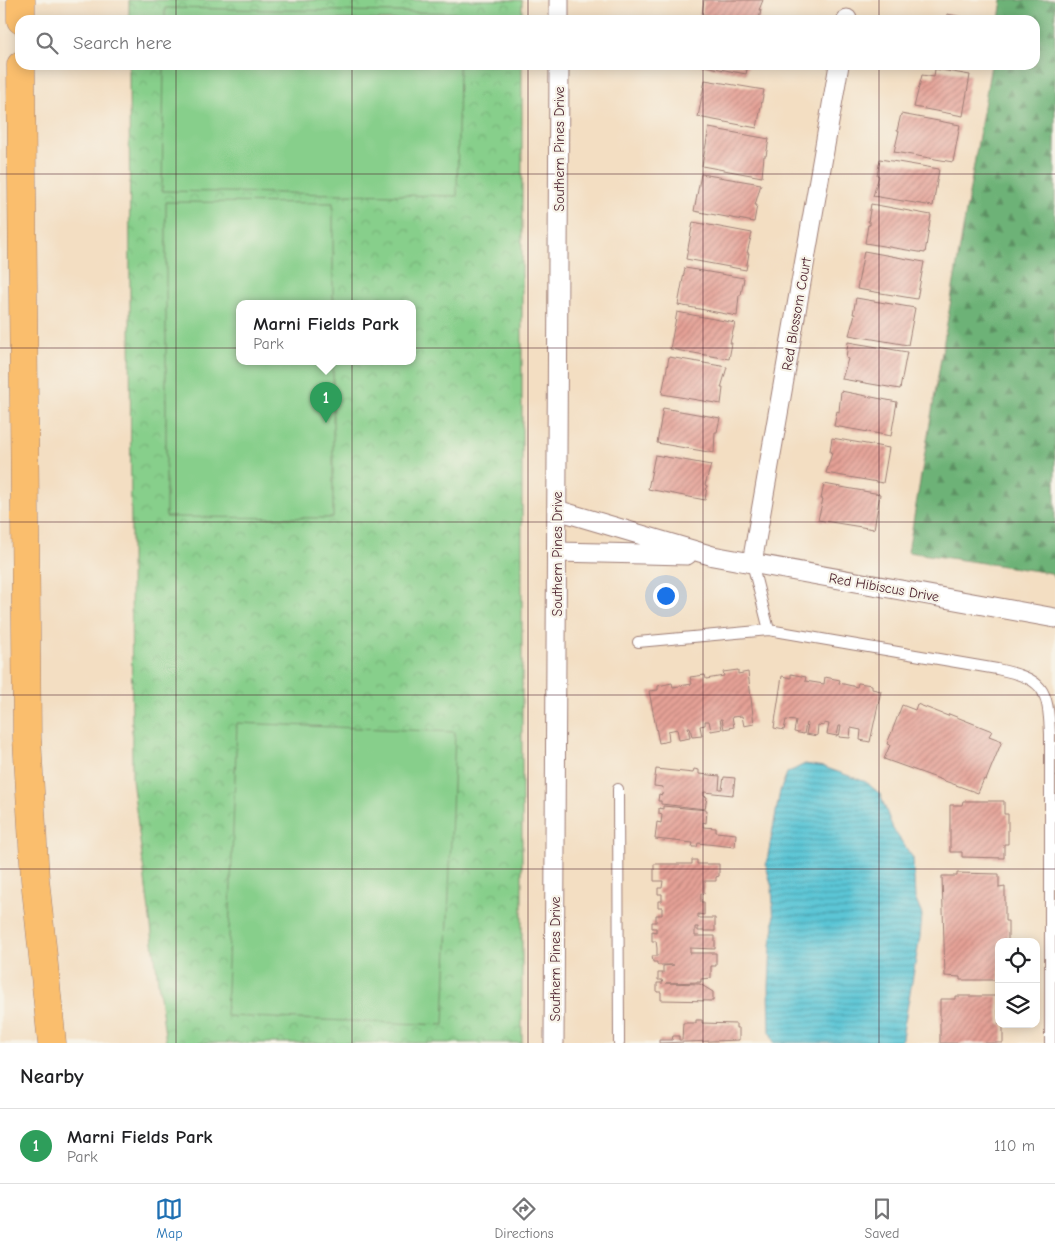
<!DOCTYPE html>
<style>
body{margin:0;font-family:"Comic Neue",sans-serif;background:#f2f2f2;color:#202124}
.controls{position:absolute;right:15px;bottom:15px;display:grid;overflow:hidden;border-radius:10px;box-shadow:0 2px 12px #0003}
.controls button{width:45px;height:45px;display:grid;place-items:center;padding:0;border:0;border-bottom:1px solid #e0e0e0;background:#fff;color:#202124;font:25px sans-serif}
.you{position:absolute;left:665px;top:595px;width:18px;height:18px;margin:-12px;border:4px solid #fff;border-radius:50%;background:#1a73e8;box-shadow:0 0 0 8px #1a73e833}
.badge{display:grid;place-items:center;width:32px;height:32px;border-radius:50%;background:#1f6fb2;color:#fff;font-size:16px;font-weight:700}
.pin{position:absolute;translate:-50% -41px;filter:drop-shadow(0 1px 2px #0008)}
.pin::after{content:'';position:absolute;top:26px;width:18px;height:15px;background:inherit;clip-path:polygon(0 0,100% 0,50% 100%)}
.popup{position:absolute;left:236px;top:300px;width:180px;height:65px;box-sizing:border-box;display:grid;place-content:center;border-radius:10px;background:#fff;filter:drop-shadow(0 1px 4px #0005);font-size:16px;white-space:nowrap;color:#757577}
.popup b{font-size:19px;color:#202124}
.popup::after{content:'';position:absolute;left:50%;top:100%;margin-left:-10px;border:10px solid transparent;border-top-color:#fff}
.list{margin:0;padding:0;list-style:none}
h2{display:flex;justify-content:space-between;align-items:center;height:65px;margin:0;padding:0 20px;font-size:21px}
h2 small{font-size:16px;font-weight:400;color:#757577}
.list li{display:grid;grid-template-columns:32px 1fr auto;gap:15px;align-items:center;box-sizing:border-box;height:75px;padding:0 20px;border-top:1px solid #e0e0e0}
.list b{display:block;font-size:19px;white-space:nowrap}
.list p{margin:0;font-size:16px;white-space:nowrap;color:#757577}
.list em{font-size:16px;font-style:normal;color:#757577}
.icon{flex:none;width:28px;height:28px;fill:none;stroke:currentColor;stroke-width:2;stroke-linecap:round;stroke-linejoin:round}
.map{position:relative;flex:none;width:1055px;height:1043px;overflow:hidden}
.search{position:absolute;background:#fff;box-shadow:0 2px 12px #0003;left:15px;right:15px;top:15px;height:55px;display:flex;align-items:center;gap:12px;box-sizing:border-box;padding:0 18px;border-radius:15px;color:#757577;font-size:19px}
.sheet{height:140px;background:#fff}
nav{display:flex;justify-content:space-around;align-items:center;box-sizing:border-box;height:70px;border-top:1px solid #e0e0e0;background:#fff;font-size:14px;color:#757577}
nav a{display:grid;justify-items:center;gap:2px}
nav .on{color:#1f6fb2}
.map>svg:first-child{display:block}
.forest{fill:url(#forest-firs);stroke:#5c6851}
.park{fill:url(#park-crowns);stroke:#68775b;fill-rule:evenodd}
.garden{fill:#87cf8b;stroke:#68775b}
.water{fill:url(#water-rules);stroke:#527280}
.building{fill:url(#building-hatch)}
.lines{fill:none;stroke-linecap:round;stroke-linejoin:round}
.lane-casing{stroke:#9e7e76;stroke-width:12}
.street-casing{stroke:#9e7e76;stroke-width:21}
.highway-casing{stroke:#9e7e76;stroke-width:29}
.lane{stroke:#fff;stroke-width:10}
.street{stroke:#fff;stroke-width:19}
.highway{stroke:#fabe6d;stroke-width:28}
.grid{fill:none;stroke:#4a1f2b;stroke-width:1;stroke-opacity:0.55}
.labels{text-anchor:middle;stroke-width:4.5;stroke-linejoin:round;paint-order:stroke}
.street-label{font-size:14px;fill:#4a1f2b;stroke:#f7f3e8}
</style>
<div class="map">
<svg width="1055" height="1043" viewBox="0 0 1055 1043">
<defs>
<pattern id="forest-firs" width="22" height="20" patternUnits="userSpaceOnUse" patternTransform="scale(1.25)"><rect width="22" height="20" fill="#6db277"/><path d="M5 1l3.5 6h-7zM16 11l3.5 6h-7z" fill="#5c9062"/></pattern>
<pattern id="park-crowns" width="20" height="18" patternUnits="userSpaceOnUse" patternTransform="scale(1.25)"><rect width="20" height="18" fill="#87cf8b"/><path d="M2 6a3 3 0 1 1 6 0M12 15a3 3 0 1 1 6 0" fill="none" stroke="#76b178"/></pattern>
<pattern id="water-rules" width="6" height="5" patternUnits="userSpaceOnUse" patternTransform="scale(1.25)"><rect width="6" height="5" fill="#5bc6d6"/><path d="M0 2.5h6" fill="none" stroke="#4da0ae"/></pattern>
<pattern id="building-hatch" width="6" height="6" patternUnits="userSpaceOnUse" patternTransform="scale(1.25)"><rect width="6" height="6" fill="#e5a196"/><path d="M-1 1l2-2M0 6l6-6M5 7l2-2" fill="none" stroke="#bc837b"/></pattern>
</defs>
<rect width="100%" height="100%" fill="#f7f3e8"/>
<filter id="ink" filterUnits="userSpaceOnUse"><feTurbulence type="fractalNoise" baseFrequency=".02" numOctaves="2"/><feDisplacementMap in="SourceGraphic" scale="10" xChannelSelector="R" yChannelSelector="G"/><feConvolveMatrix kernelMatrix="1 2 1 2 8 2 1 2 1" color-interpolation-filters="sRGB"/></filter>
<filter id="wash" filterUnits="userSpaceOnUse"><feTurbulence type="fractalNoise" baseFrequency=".0096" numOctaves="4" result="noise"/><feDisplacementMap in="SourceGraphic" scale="20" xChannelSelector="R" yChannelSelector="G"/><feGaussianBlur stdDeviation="1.12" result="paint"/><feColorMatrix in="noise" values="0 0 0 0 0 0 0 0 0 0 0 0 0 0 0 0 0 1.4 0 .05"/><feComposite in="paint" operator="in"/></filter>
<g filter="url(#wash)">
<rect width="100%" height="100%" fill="#f3dec2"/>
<path class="forest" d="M 1002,0 L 1055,0 L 1055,580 L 1051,573 L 908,552 L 991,65 L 1035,65 L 1035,20 L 999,20 Z"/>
<path class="park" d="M 129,0 L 522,0 L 522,20 L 129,20 Z
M 129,65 L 522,65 L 522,1043 L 166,1043 L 132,779 ZM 240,304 L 412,304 L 412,362 L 240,362 Z"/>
<path class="garden" d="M 165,8 L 460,13 L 460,20 L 165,20 Z
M 164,65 L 459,65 L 457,196 L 162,191 Z
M 166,202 L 333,203 L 333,304 L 240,304 L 240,362 L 333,362 L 333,518 L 166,517 Z
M 237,723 L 455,732 L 444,1025 L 226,1016 Z"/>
<path class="water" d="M 805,764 L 824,767 L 866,782 L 880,794 L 893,829 L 913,858 L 915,898 L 922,915 L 920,937 L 901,1043 L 774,1043 L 770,1032 L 769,986 L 771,945 L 774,926 L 772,887 L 766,866 L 780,791 L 787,773 Z"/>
<g id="blocks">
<path class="building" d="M 704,0 L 763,0 L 759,10 L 761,10 L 759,20 L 732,20 L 702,14 Z
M 947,14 L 973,19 L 973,20 L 946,20 Z
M 699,65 L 748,65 L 746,74 Z
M 935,69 L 970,75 L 963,116 L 914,107 L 922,75 L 934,77 Z
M 705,80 L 764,90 L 757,128 L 698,117 Z
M 901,114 L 960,125 L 953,162 L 894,152 L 899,131 L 897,131 Z
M 709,128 L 769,139 L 766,156 L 764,156 L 762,177 L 702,166 Z
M 880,159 L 939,169 L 933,206 L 873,196 L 879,176 L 877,175 Z
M 701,174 L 761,184 L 755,205 L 757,205 L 754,222 L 694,211 Z
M 871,204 L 931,215 L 925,253 L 865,243 L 868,225 L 870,225 L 870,222 L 868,222 Z
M 693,222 L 752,233 L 747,253 L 749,253 L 746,270 L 686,259 Z
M 864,251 L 924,262 L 917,299 L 857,289 Z
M 685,268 L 744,278 L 741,295 L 739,295 L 737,316 L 678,305 Z
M 856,298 L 915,308 L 908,345 L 849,335 L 855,314 L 853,314 Z
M 677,312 L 735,323 L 730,343 L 732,343 L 729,359 L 670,349 Z
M 848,342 L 907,352 L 900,389 L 842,379 L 848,359 L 846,358 Z
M 669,357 L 727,367 L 721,388 L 723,388 L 721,404 L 662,394 Z
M 841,391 L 897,402 L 891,436 L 834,426 L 837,411 L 839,412 Z
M 663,408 L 720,418 L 717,432 L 715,432 L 714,453 L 657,443 Z
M 832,438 L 889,448 L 883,483 L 826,473 L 832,453 L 830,452 Z
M 655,455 L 711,465 L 705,485 L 707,486 L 705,500 L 648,489 Z
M 824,484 L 880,494 L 874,529 L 818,520 L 823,499 L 821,499 Z
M 738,670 L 738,674 L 748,672 L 754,724 L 744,726 L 742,716 L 732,717 L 734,727 L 724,729 L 722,719 L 720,719 L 722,729 L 711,731 L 709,721 L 705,721 L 705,725 L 700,726 L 702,736 L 692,737 L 690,727 L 688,727 L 690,738 L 679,740 L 677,729 L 668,731 L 669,741 L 659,743 L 649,691 L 658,690 L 658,686 L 672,683 L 673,687 L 692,684 L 690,677 L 705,675 L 706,679 L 724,676 L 723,672 Z
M 791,674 L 806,677 L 805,681 L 824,684 L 825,677 L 840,680 L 839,683 L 857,687 L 858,683 L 872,685 L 872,689 L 881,691 L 870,742 L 860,740 L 861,730 L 851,728 L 850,738 L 839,737 L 841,726 L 839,726 L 837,736 L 827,734 L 829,724 L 824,723 L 824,726 L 818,725 L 817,736 L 806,734 L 808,724 L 806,723 L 804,734 L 794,732 L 796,721 L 786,720 L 784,730 L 774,728 L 782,676 L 791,678 Z
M 917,704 L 948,716 L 949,714 L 992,731 L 989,736 L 1002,741 L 986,780 L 984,779 L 978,793 L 884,759 L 890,745 L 887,744 L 902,705 L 915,710 Z
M 656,769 L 693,773 L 694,769 L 699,770 L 699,774 L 720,776 L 719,789 L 722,789 L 724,777 L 735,778 L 733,795 L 704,792 L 704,796 L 707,797 L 705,809 L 661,804 L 661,801 L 658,801 L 659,794 L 662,795 L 663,787 L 654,786 Z
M 963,801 L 1004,801 L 1004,814 L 1008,814 L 1008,844 L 1004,844 L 1004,858 L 962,857 L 962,852 L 950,852 L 950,805 L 962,805 Z
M 663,806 L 707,810 L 706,823 L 703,822 L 703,827 L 716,828 L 716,832 L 736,834 L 735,847 L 698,843 L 697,847 L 692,847 L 693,843 L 655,839 L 657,822 L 661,823 L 662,815 L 659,814 L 659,808 L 663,809 Z
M 692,860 L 697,860 L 697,864 L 719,864 L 719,876 L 716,877 L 716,881 L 704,881 L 704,894 L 701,893 L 701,902 L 704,902 L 704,915 L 698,914 L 698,918 L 715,918 L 715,931 L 698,931 L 698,927 L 695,927 L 695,936 L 715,936 L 715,949 L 690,948 L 690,953 L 716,953 L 716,966 L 711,966 L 711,978 L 701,979 L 701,982 L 666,983 L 700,984 L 713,992 L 713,1001 L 661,1000 L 661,992 L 657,992 L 657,983 L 663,983 L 662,980 L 658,980 L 658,973 L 663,973 L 663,966 L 674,965 L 657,965 L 657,962 L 653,962 L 652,956 L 657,956 L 657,948 L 656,941 L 652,941 L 652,931 L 656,932 L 656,928 L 652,928 L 652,922 L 656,922 L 656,915 L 662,915 L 662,907 L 658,907 L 658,901 L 662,901 L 662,894 L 658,894 L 658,888 L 662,888 L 663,881 L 654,881 L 654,864 L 692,864 Z
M 957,873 L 999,874 L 999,888 L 1005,887 L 1005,921 L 1008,921 L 1008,942 L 999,942 L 999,980 L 960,980 L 960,977 L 945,976 L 942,876 L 957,876 Z
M 955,996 L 997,996 L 999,1024 L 1003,1024 L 1003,1043 L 940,1043 L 940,999 L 955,999 Z
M 696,1020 L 702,1020 L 702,1023 L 736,1024 L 736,1028 L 739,1028 L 739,1040 L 659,1043 L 659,1040 L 672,1040 L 673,1036 L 679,1036 L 679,1040 L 682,1040 L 683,1023 L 696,1023 Z"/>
</g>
</g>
<g filter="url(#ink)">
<use href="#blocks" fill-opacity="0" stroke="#9e7e76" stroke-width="1"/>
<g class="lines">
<g class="lane-casing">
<path id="lane" d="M 752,563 L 769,630
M 638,642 L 769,630 L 997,669 C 1043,679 1048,687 1050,734 L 1050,1043
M 618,789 L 619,1043"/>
</g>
<g class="street-casing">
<path id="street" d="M 559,20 L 559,0
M 847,20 L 847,19
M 557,510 L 713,556 L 1055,618
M 557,552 L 687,555
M 752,563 L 839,65
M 554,1043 L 559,65"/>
</g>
<g class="highway-casing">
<path id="highway" d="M 21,0 L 21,20
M 21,65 L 27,738 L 35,879 L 52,1043"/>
</g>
<use href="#lane" class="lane"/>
<use href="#street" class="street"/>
<use href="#highway" class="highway"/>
</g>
</g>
<path class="grid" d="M 176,0 L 176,20M 352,0 L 352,20M 528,0 L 528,20M 703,0 L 703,20M 879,0 L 879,20M 176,65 L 176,1043M 352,65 L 352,1043M 528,65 L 528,1043M 703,65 L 703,1043M 879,65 L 879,1043M 0,174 L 1055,174M 0,348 L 1055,348M 0,522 L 1055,522M 0,695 L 1055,695M 0,869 L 1055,869"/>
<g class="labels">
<g class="street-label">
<text transform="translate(559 149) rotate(-90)" y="5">Southern Pines Drive</text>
<text transform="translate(796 314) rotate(-80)" y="5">Red Blossom Court</text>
<text transform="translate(557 554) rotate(-90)" y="5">Southern Pines Drive</text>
<text transform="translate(884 587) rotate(10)" y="5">Red Hibiscus Drive</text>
<text transform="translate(555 959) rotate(-90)" y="5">Southern Pines Drive</text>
</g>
</g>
</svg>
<div class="controls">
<button><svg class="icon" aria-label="locate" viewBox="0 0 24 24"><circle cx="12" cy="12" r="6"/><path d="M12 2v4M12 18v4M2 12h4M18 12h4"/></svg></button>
<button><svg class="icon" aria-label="layers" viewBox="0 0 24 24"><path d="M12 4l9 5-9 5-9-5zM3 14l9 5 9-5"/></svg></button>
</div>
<div class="you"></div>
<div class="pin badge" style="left:326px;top:423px;background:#2e9e5b">1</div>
<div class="popup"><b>Marni Fields Park</b>Park</div>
<div class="search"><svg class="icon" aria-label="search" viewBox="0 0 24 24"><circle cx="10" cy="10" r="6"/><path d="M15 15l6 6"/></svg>Search here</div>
</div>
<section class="sheet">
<h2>Nearby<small></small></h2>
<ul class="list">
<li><span class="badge" style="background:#2e9e5b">1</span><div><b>Marni Fields Park</b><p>Park</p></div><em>110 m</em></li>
</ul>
</section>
<nav>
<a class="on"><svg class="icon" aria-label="map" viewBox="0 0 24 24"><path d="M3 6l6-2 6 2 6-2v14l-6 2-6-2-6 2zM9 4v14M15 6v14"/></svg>Map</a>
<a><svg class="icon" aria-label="directions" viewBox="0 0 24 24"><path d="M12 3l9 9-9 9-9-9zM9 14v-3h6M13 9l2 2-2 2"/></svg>Directions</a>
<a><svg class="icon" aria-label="saved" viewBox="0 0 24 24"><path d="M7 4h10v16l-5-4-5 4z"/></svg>Saved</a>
</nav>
